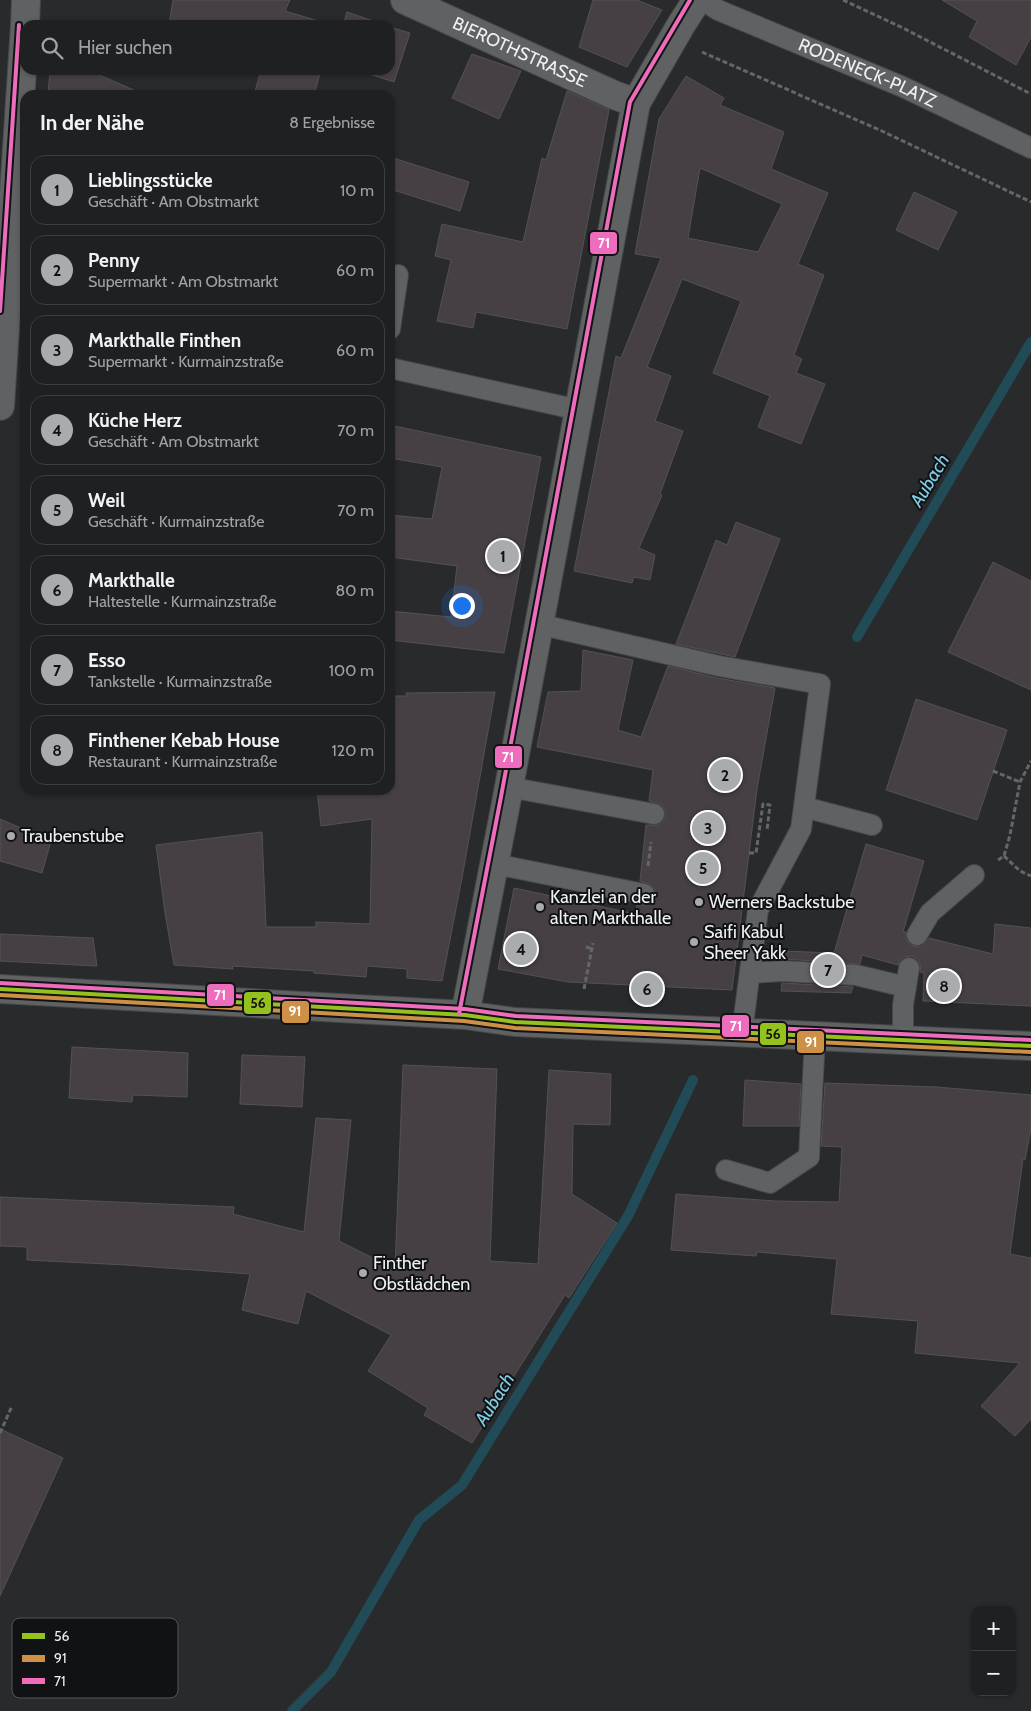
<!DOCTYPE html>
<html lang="de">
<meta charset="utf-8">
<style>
body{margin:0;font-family:Cabin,sans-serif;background:#27282a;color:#f1f3f6}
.controls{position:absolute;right:15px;bottom:15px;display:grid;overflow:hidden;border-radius:10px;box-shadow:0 1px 4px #0004}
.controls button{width:45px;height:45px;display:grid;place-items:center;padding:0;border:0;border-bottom:1px solid #3c3e3f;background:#1f2021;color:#f1f3f6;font:25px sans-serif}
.you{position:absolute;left:461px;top:605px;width:18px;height:18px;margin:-12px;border:4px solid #fff;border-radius:50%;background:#1a73e8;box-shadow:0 0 0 8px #1a73e833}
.badge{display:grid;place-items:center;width:32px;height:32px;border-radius:50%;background:#aaabad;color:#111;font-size:16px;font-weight:700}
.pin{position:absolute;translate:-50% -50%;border:2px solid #fff;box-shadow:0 1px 5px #0006}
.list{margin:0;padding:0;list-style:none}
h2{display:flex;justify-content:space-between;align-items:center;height:65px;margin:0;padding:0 20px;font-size:21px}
h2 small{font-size:16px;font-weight:400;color:#a1a3a5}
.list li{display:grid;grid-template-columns:32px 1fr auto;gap:15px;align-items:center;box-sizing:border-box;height:70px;margin:0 10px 10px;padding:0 10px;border:1px solid #3c3e3f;border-radius:15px}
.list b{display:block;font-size:19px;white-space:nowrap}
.list p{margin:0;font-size:16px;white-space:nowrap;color:#a1a3a5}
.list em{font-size:16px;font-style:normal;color:#a1a3a5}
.icon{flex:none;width:28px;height:28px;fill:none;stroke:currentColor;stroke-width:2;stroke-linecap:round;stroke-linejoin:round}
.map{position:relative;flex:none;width:1031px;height:1711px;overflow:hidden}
.search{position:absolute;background:#1f2021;box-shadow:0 1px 4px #0004;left:20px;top:20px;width:375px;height:55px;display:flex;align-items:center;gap:12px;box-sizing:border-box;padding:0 18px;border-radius:15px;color:#a1a3a5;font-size:19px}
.panel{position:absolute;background:#1f2021;box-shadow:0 1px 4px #0004;left:20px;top:90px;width:375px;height:705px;border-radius:15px}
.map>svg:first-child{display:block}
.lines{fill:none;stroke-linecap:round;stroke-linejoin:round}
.stream{stroke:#204b57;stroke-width:10}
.building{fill:#464045;stroke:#525253;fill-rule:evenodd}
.lane-casing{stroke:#464749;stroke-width:22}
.street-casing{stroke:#464749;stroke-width:30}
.secondary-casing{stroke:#464749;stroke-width:30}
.path{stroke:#656668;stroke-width:3;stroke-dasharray:5 2.5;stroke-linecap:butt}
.lane{stroke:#606163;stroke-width:20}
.street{stroke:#606163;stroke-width:28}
.secondary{stroke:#606163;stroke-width:28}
.bus-1-casing{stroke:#111214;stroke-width:8}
.bus-2-casing{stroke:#111214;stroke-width:8}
.bus-3-casing{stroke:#111214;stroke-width:8}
.bus-1{stroke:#94c11e;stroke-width:4}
.bus-2{stroke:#ce9046;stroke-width:4}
.bus-3{stroke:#ed6cbb;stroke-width:4}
.poi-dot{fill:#aaabad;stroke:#111214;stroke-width:2}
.labels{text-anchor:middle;stroke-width:4;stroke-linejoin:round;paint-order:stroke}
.street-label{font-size:18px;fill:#eff0f3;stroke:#111214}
.poi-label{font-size:18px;fill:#eff0f3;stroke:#111214;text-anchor:start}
.water-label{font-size:19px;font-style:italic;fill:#80cee7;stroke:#111214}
.key{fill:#111214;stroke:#545557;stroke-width:1}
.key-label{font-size:14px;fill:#eff0f3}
.line-badge{stroke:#111214;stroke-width:2}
.badge-label{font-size:14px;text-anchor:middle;font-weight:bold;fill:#fff}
.pale-badge-label{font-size:14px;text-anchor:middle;font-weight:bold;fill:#111}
</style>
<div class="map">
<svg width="1031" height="1711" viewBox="0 0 1031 1711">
<rect width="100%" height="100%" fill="#292a2c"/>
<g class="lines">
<path class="stream" d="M 857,637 L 1031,342
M 292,1711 L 331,1672 L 419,1520 L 462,1485 L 628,1216 L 693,1080"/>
</g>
<path class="building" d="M 173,0 L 290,0 L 285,11 L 332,25 L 169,25 Z
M 593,0 L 637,0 L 662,10 L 627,67 L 579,47 Z
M 942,0 L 1031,0 L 1031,37 L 1016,65 L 969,37 L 977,21 Z
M 347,12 L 385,25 L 343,25 Z
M 390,27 L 410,33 L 394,82 L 357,70 L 390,70 Z
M 472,54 L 521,71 L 499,119 L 452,98 Z
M 50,70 L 88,70 L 145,95 L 48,95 Z
M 261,70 L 321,70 L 314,95 L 254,95 Z
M 686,76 L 724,98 L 720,105 L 784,132 L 771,169 L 828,193 L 798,264 L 824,275 L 794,355 L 802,359 L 796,373 L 825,384 L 801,444 L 758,427 L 770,396 L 713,373 L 741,301 L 682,279 L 647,367 L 671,376 L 655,421 L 683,431 L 660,494 L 662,495 L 639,548 L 655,555 L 650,580 L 634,577 L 632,583 L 574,571 L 616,356 L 621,358 L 661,258 L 635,254 L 659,119 ZM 700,168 L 782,204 L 758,252 L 688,238 Z
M 567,91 L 609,110 L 567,329 L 476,312 L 473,328 L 437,321 L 451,260 L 435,256 L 442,224 L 523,242 L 542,158 L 546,160 Z
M 390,157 L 469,182 L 460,211 L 390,189 Z
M 914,192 L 957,212 L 938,250 L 896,230 Z
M 390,425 L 541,457 L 504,653 L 390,640 L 390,611 L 451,617 L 457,566 L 390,557 L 390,515 L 432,519 L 442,467 L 390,458 Z
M 736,522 L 780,539 L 735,657 L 676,644 L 716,540 L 727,545 Z
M 993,562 L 1031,581 L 1031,690 L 948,652 Z
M 583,650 L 633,660 L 618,730 L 641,737 L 668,666 L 717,678 L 775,688 L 757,789 L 732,990 L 568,982 L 498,969 L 514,888 L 636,914 L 637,905 L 648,905 L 653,901 L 655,897 L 655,891 L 652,885 L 640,881 L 646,825 L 658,825 L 663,821 L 666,816 L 665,811 L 662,805 L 649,801 L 653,770 L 537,747 L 548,692 L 581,691 Z
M 495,692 L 462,878 L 442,981 L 407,978 L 407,969 L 367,966 L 366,977 L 314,973 L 314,971 L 232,966 L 233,969 L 174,965 L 165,913 L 156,845 L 262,832 L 266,927 L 316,927 L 316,922 L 370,924 L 372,819 L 321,826 L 317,790 L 390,790 L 390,696 L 407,696 L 406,693 Z
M 916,699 L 1007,730 L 977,820 L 886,790 Z
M 0,819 L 51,841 L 42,873 L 0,861 Z
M 866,844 L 924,861 L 903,932 L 906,932 L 906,940 L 911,945 L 917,947 L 922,946 L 929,938 L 993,954 L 995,924 L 1031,928 L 1031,1006 L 923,1001 L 924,973 L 920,972 L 920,964 L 917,959 L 911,956 L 904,957 L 900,960 L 898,965 L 862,955 L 860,964 L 783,959 L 783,951 L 834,953 Z
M 0,934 L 93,938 L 97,966 L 0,961 Z
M 782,983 L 853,987 L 851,993 L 781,991 Z
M 72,1047 L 188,1053 L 187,1097 L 133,1095 L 132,1102 L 69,1098 Z
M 242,1055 L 305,1057 L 302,1107 L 240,1104 Z
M 403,1065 L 497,1069 L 490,1261 L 538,1264 L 549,1070 L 611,1074 L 610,1125 L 573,1124 L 572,1194 L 617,1223 L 569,1298 L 565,1295 L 472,1443 L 424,1415 L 428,1408 L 368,1371 L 391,1335 L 306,1291 L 298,1324 L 242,1310 L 250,1274 L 126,1265 L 27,1260 L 27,1247 L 0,1246 L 0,1197 L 234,1207 L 233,1214 L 304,1232 L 316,1118 L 351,1120 L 339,1241 L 395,1269 Z
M 745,1080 L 801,1084 L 799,1126 L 743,1126 Z
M 825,1083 L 937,1087 L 1031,1095 L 1031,1128 L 1025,1160 L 1023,1159 L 1010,1254 L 1031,1258 L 1031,1419 L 1015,1436 L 981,1406 L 1020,1363 L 915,1353 L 918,1321 L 831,1314 L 837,1259 L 757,1252 L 756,1256 L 671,1250 L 676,1194 L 775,1201 L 839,1202 L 842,1147 L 821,1146 Z
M 0,1429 L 63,1458 L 0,1596 Z"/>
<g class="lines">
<g class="lane-casing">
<g id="lane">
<path id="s1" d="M 703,0 L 718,10 L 903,87 L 1031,148"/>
<path d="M 390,329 L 398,275"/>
<path d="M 390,368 L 579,410"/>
<path d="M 538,624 L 719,666 L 820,684 L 801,829 L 758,910 L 742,1032"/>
<path d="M 509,787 L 654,814"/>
<path d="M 804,807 L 872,825"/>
<path d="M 495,864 L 644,894"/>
<path d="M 917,935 L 930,913 L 974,875"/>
<path d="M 750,973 L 782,971 L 856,975 L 906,987"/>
<path d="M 903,1040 L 903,1005 L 909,968"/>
<path d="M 726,1170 L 770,1183 L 809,1157 L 815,1036"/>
</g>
</g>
<g class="street-casing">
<g id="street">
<path id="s2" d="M 405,0 L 614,95 L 636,103"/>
</g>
</g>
<g class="secondary-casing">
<path id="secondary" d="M 25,25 L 26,0
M 0,406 L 25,25
M 0,989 L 465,1015 L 515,1022 L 1031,1046
M 465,1015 L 506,803 L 636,103 L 681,25 L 697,0"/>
</g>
<path class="path" d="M 843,0 L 901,27 L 1031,94
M 702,52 L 884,132 L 1031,202
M 993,771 L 1020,782
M 749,853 L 756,853 L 763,804 L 770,805 L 767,830
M 1004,856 L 1020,871 L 1031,876
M 998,860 L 1004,856 L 1010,835 L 1020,782 L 1031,761
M 648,866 L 651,842
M 586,947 L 593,949
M 584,989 L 593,943
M 0,1433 L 12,1406"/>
<use href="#lane" class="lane"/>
<use href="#street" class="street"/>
<use href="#secondary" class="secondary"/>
<g class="bus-1-casing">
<path id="bus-1" d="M 0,989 L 465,1015 L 515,1022 L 1031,1046"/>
</g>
<g class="bus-2-casing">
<path id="bus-2" d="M 0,995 L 464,1021 L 515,1028 L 1031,1052"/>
</g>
<g class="bus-3-casing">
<path id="bus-3" d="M 0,311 L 19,25
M 0,983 L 465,1009 L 516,1016 L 1031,1040
M 459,1014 L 500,802 L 630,102 L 690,0"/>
</g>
<use href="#bus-1" class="bus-1"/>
<use href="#bus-2" class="bus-2"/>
<use href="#bus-3" class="bus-3"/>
</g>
<g class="poi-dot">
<circle cx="11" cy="836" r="5"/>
<circle cx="699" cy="902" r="5"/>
<circle cx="540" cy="907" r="5"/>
<circle cx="694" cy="942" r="5"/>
<circle cx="363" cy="1273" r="5"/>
</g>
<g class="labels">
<g class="street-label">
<text dy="6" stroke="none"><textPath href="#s2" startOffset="126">BIEROTHSTRASSE</textPath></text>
<text dy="6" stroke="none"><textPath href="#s1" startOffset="180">RODENECK-PLATZ</textPath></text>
</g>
<g class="poi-label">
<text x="21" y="842">Traubenstube</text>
<text x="550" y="903">Kanzlei an der<tspan x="550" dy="21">alten Markthalle</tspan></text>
<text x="709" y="908">Werners Backstube</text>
<text x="704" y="938">Saifi Kabul<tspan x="704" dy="21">Sheer Yakk</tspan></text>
<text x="373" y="1269">Finther<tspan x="373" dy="21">Obstlädchen</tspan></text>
</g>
<g class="water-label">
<text transform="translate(929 480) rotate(-59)" y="7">Aubach</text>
<text transform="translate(494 1399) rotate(-58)" y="7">Aubach</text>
</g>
</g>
<rect x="12" y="1618" width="166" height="80" rx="8" class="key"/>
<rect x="22" y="1633" width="23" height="6" fill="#94c11e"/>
<rect x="22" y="1655" width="23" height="7" fill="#ce9046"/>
<rect x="22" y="1678" width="23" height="6" fill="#ed6cbb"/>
<g class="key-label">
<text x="54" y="1641">56</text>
<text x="54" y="1663">91</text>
<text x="54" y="1686">71</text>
</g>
<g class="line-badge">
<rect x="589" y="231" width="29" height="24" rx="5" fill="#ed6cbb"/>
<rect x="494" y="745" width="29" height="24" rx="5" fill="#ed6cbb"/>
<rect x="206" y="983" width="29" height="24" rx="5" fill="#ed6cbb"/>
<rect x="243" y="991" width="29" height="24" rx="5" fill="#94c11e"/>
<rect x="281" y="1000" width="29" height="24" rx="5" fill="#ce9046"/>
<rect x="721" y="1014" width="29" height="24" rx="5" fill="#ed6cbb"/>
<rect x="759" y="1022" width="28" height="24" rx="5" fill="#94c11e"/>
<rect x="796" y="1030" width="29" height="24" rx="5" fill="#ce9046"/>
</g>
<g class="badge-label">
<text x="604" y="248">71</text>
<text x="508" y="762">71</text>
<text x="220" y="1000">71</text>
<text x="295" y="1016">91</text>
<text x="736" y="1031">71</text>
<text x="811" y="1047">91</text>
</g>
<g class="pale-badge-label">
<text x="258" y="1008">56</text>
<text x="773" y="1039">56</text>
</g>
</svg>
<div class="controls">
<button>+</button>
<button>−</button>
</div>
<div class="you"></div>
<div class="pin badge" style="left:503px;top:556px">1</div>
<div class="pin badge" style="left:725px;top:775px">2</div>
<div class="pin badge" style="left:708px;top:828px">3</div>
<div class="pin badge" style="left:521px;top:949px">4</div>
<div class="pin badge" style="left:703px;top:868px">5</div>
<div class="pin badge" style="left:647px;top:989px">6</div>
<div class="pin badge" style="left:828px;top:970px">7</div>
<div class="pin badge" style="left:944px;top:986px">8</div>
<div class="search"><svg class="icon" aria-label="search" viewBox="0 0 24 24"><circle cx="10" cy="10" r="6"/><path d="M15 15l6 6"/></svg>Hier suchen</div>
<section class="panel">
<h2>In der Nähe<small>8 Ergebnisse</small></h2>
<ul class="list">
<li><span class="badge">1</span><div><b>Lieblingsstücke</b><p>Geschäft · Am Obstmarkt</p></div><em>10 m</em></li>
<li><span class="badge">2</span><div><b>Penny</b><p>Supermarkt · Am Obstmarkt</p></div><em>60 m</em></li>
<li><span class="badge">3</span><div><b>Markthalle Finthen</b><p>Supermarkt · Kurmainzstraße</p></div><em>60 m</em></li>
<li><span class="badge">4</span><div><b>Küche Herz</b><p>Geschäft · Am Obstmarkt</p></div><em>70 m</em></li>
<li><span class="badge">5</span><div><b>Weil</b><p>Geschäft · Kurmainzstraße</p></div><em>70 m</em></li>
<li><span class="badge">6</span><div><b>Markthalle</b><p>Haltestelle · Kurmainzstraße</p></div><em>80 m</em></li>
<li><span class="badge">7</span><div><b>Esso</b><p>Tankstelle · Kurmainzstraße</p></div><em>100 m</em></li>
<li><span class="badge">8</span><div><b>Finthener Kebab House</b><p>Restaurant · Kurmainzstraße</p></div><em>120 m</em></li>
</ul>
</section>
</div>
